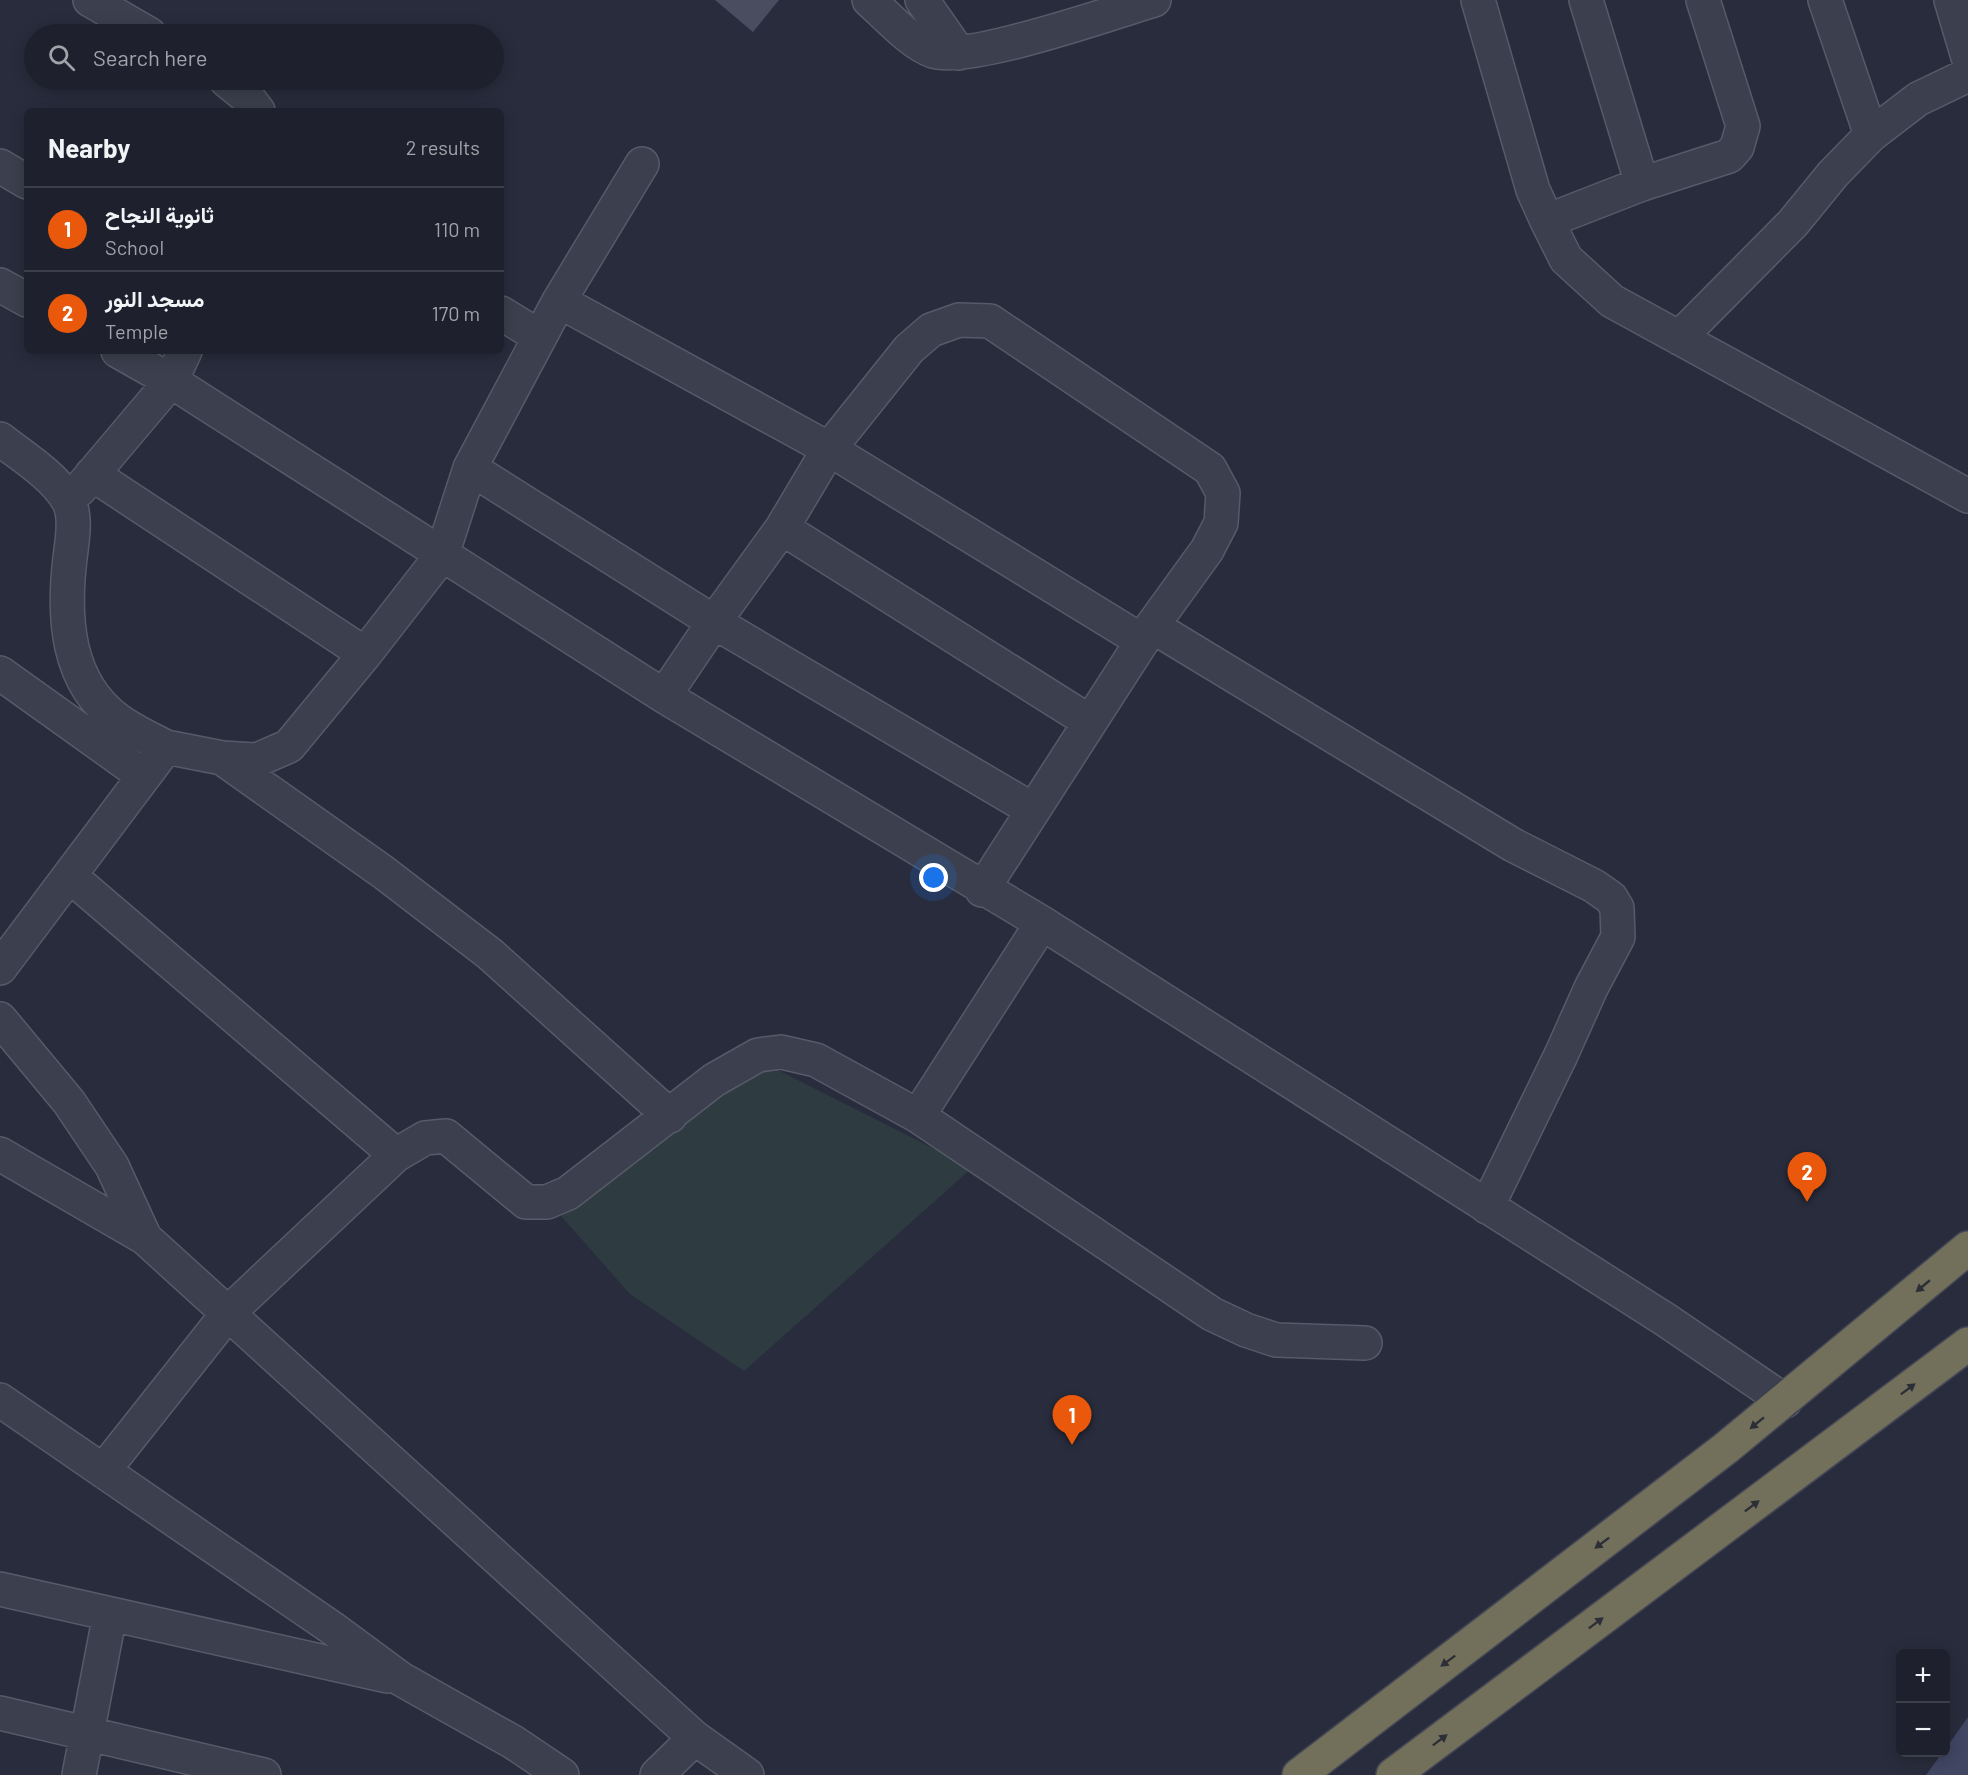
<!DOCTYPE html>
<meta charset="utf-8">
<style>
body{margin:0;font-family:Barlow,Vazirmatn,sans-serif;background:#2b2e39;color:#f1f3f6}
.controls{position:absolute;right:18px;bottom:18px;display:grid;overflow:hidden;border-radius:9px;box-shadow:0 3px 15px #0003}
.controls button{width:54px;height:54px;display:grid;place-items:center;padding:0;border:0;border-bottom:2px solid #3c3e49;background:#1e212d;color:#f1f3f6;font:30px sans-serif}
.you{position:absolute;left:934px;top:878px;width:21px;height:21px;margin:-15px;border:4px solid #fff;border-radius:50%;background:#1a73e8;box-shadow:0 0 0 9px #1a73e833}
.badge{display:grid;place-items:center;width:39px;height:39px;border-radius:50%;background:#ea580c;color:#fff;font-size:20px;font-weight:700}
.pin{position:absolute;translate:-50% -50px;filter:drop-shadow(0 2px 3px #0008)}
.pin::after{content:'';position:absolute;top:32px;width:21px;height:18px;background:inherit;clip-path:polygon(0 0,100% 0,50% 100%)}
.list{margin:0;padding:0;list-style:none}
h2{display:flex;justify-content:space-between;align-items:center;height:78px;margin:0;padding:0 24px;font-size:26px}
h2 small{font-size:20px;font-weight:400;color:#a1a3aa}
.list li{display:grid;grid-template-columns:39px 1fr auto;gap:18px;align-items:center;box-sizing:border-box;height:84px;padding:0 24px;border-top:2px solid #3c3e49}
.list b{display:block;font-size:22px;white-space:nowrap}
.list p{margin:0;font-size:20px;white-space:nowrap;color:#a1a3aa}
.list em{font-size:20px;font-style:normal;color:#a1a3aa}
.icon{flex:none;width:33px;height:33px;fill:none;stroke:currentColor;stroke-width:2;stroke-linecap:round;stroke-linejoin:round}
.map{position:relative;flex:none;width:1968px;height:1775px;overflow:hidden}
.search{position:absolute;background:#1e212d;box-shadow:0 3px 15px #0003;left:24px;top:24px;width:480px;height:66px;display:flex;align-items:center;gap:15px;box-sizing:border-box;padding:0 21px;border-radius:33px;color:#a1a3aa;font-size:22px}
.panel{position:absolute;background:#1e212d;box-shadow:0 3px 15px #0003;left:24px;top:108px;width:480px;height:246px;border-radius:9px}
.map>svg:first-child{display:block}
.green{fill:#2e3c42}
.water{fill:#414663}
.building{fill:#4a4d60}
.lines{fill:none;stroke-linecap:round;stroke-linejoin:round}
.street-casing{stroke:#575a68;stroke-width:36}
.highway-casing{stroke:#444755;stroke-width:36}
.street{stroke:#3c3f4d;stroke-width:33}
.highway{stroke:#726f5a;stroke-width:33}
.oneway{fill:#2d2f38}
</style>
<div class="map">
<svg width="1968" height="1775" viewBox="0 0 1968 1775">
<rect width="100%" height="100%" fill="#282c3c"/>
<path class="green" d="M 766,1064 L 972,1168 L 744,1371 L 630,1294 L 561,1216 Z"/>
<path class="water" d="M 1968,1717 L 1968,1775 L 1926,1775 L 1942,1753 L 1946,1752 L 1946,1748 Z"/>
<path class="building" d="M 715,0 L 779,0 L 753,32 Z"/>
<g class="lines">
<g class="street-casing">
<path id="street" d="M 90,0 L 149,34
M 869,0 C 886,15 912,44 933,51 C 966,64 1114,12 1154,0
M 922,0 L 959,53
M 1478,0 L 1533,190 L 1547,221 L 1566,259 L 1612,301 L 1968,496
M 1586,0 L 1642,184
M 1825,0 L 1871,135
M 1951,0 L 1968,57
M 226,80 L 248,98 L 258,111
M 0,166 L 27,182
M 1547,221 L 1642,184 L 1729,156 L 1737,147 L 1743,126 L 1703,0
M 0,285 L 27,300
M 559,301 L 829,449 L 1142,641
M 501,313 L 540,337
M 1679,338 L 1793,223 L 1833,174 L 1871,135 L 1918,99 L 1968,75
M 118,351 L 171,381 L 664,696 L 1042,923 L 1666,1320 L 1785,1401
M 0,439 C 23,457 53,475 68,500 C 77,516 72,541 70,558 C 63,617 66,682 118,720 C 133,731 151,739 166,747 L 0,968
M 470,468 L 714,622 L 1033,810
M 92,474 L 365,654
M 79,490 L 171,381 L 185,351
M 782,528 L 1090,722
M 1152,626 L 1513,845 L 1594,886 L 1611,898 L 1617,908 L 1618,937 L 1591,988 L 1561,1055 L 1487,1207
M 0,673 L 144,776
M 664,696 L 714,622 L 782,528 L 829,449 L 909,349 L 931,330 L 959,320 L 990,321 L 1210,469 L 1223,493 L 1221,523 L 1207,550 L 1152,626 L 982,890
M 166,747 L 222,758 L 257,760 L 289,746 L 365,654 L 442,555 L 470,468 L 559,301 L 642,164
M 222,758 L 383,872 L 490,954 L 670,1116
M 70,876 L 396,1155
M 0,1019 L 69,1102 L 112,1166 L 145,1238
M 918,1116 L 1042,923
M 0,1154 L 145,1238 L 695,1738 L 747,1775
M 0,1400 L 332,1628 L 401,1679 L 513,1742 L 562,1775
M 103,1471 L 229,1312 L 396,1155 L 425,1138 L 446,1136 L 526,1202 L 547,1202 L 568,1193 L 714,1080 L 758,1055 L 781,1052 L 816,1060 L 918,1116 L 1212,1314 L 1246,1330 L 1276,1340 L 1365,1343
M 0,1589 L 387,1676
M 0,1713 L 264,1775
M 79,1775 L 110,1614
M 657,1775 L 695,1738"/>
</g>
<g class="highway-casing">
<path id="highway" d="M 1299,1775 L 1726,1448 L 1968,1248
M 1393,1775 L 1968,1344"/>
</g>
<use href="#street" class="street"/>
<use href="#highway" class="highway"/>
</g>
<defs><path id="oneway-solid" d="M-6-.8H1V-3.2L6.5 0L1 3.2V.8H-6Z" transform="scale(1.5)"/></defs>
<g class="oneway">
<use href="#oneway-solid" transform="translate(1923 1286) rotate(140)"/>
<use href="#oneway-solid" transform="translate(1908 1389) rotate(-37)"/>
<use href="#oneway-solid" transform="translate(1757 1423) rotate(141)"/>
<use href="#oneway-solid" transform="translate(1752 1506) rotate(-37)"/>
<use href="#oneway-solid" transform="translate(1602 1543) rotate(143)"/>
<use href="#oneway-solid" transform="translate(1596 1623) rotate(-37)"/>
<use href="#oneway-solid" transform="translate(1448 1661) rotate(143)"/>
<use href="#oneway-solid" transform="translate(1440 1740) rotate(-37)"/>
</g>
</svg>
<div class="controls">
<button>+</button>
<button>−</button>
</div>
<div class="you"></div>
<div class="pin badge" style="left:1072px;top:1445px">1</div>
<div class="pin badge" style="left:1807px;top:1202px">2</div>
<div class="search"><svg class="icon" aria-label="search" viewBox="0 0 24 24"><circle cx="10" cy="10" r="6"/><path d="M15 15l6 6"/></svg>Search here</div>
<section class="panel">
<h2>Nearby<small>2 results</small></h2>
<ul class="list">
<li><span class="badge">1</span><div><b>ثانوية النجاح</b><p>School</p></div><em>110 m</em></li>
<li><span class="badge">2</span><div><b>مسجد النور</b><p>Temple</p></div><em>170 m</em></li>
</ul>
</section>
</div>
